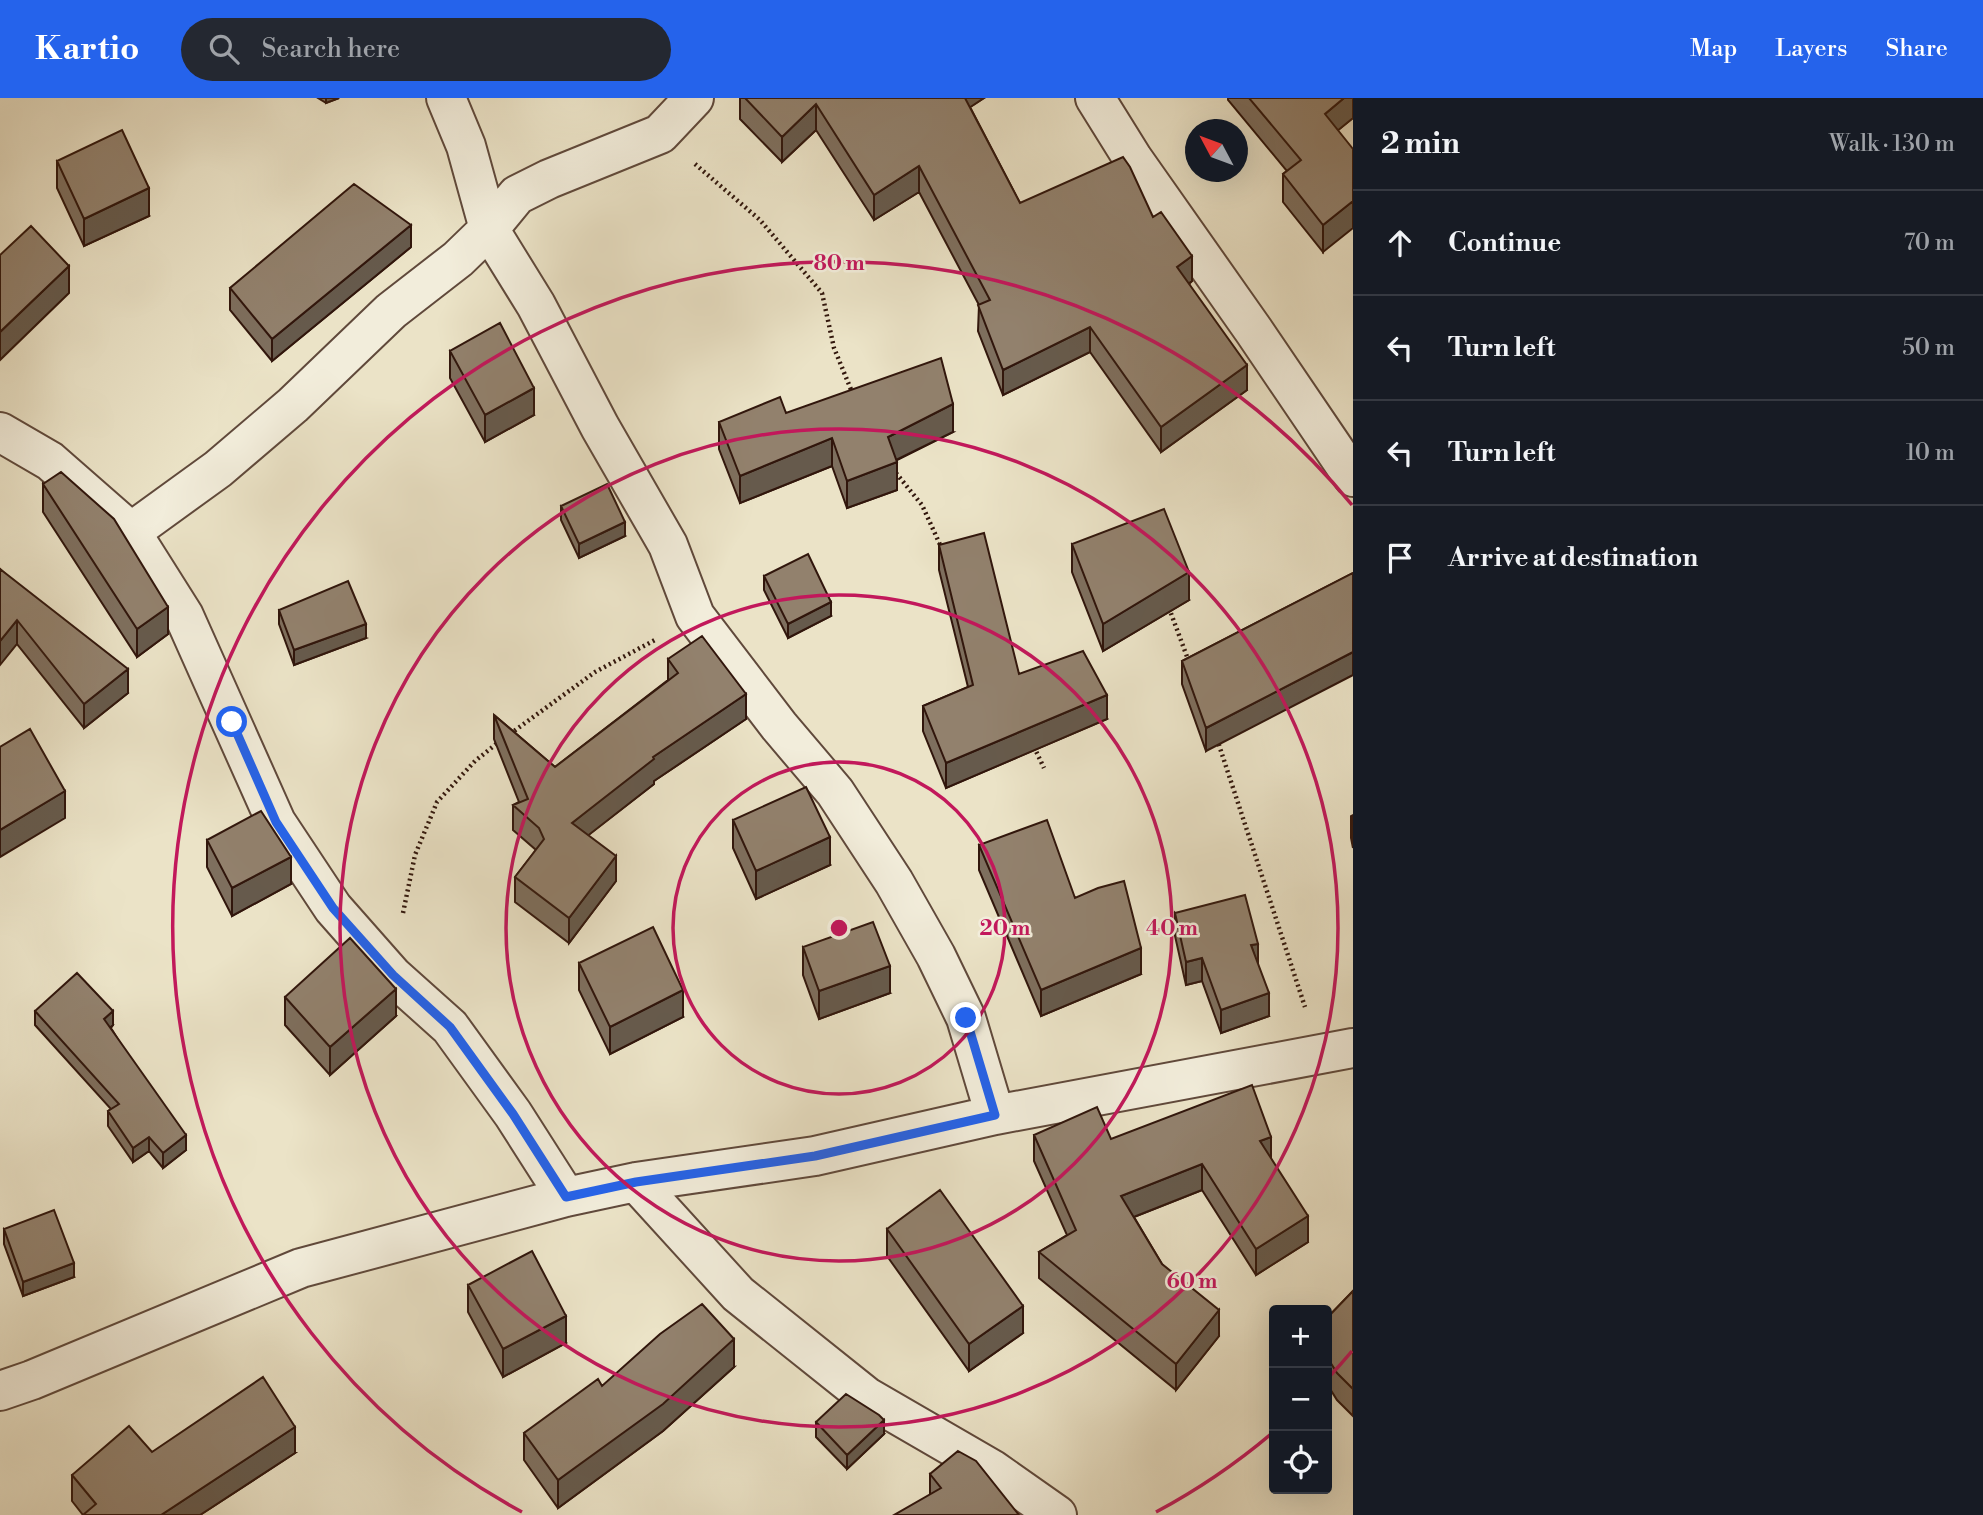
<!DOCTYPE html>
<meta charset="utf-8">
<style>
body{margin:0;font-family:"Libre Bodoni",serif;background:#242831;color:#f1f3f6}
.controls{position:absolute;right:21px;bottom:21px;display:grid;overflow:hidden;border-radius:7px;box-shadow:0 7px 28px #0002}
.controls button{width:63px;height:63px;display:grid;place-items:center;padding:0;border:0;border-bottom:2px solid #363941;background:#171b24;color:#f1f3f6;font:35px sans-serif}
.compass{position:absolute;left:1185px;top:21px;width:63px;height:63px;border-radius:50%;background:#171b24;box-shadow:0 7px 28px #0002;rotate:311deg}
.stop{position:absolute;width:21px;height:21px;margin:-16px;border:5px solid #2563eb;border-radius:50%;background:#fff}
.stop.end{background:#2563eb;border-color:#fff;box-shadow:0 2px 7px #0008}
.list{margin:0;padding:0;list-style:none}
h2{display:flex;justify-content:space-between;align-items:center;height:91px;margin:0;padding:0 28px;font-size:30px}
h2 small{font-size:23px;font-weight:400;color:#9ea1a6}
.list li{display:grid;grid-template-columns:46px 1fr auto;gap:21px;align-items:center;box-sizing:border-box;height:105px;padding:0 28px;border-top:2px solid #363941}
.list b{display:block;font-size:26px;white-space:nowrap}
.list em{font-size:23px;font-style:normal;color:#9ea1a6}
.icon{flex:none;width:38px;height:38px;fill:none;stroke:currentColor;stroke-width:2;stroke-linecap:round;stroke-linejoin:round}
.map{position:relative;flex:none;width:1353px;height:1417px;overflow:hidden}
header{display:flex;align-items:center;gap:42px;box-sizing:border-box;height:98px;padding:0 35px;background:#2563eb;color:#fff}
header strong{font-size:33px}
nav{display:flex;gap:38px;margin-inline-start:auto;font-size:24px}
.search{width:490px;height:63px;background:#242831;display:flex;align-items:center;gap:18px;box-sizing:border-box;padding:0 24px;border-radius:38px;color:#9ea1a6;font-size:26px}
main{display:flex}
aside{flex:1;background:#171b24}
.map>svg:first-child{display:block}
.lines{fill:none;stroke-linecap:round;stroke-linejoin:round}
.minor-casing{stroke:#60493b;stroke-width:42}
.path{stroke:#31160c;stroke-width:4.5;stroke-dasharray:2 3.5;stroke-linecap:butt}
.minor{stroke:#f2eddb;stroke-width:38}
.wall{fill:#7e6f5e;stroke:#31160c;stroke-width:2}
.shaded-wall{fill:#665a4c;stroke:#31160c;stroke-width:2}
.building{fill:#92816d;stroke:#31160c;stroke-width:2}
.route{stroke:#2563eb;stroke-width:9}
.ring{fill:none;stroke:#c2185b;stroke-width:3.5}
.centre{fill:#c2185b;stroke:#f2eddb;stroke-width:3.5}
.ring-label{font-size:21px;text-anchor:middle;font-weight:bold;fill:#c2185b;stroke:#f2eddb;stroke-width:5;stroke-linejoin:round;paint-order:stroke}
</style>
<header>
<strong>Kartio</strong>
<div class="search"><svg class="icon" aria-label="search" viewBox="0 0 24 24"><circle cx="10" cy="10" r="6"/><path d="M15 15l6 6"/></svg>Search here</div>
<nav><a>Map</a><a>Layers</a><a>Share</a></nav>
</header>
<main>
<div class="map">
<svg width="1353" height="1417" viewBox="0 0 1353 1417">
<rect width="100%" height="100%" fill="#ebe3c7"/>
<filter id="stains"><feTurbulence type="fractalNoise" baseFrequency=".00286" numOctaves="4"/><feColorMatrix values="0 0 0 0 .2 0 0 0 0 .09 0 0 0 0 .02 0 0 0 .5 -.17"/></filter>
<radialGradient id="worn" r=".72"><stop offset=".6" stop-color="#630" stop-opacity="0"/><stop offset="1" stop-color="#630" stop-opacity=".3"/></radialGradient>
<g class="lines">
<g class="minor-casing">
<path id="minor" d="M 694,0 L 660,36 L 549,81 L 517,97 L 489,131 L 536,207 L 600,329 L 668,447 L 695,518 L 779,628 L 835,694 L 894,784 L 936,858 L 966,920 L 995,1017
M 1095,0 L 1133,61 L 1254,233 L 1353,379
M 0,334 L 50,363 L 131,434 L 184,518 L 276,724 L 333,810 L 393,878 L 450,929 L 513,1016 L 566,1099
M 131,434 L 218,371 L 293,307 L 391,213 L 458,161 L 489,131 L 466,48 L 446,0
M 636,1084 L 738,1196 L 867,1299 L 993,1372 L 1057,1417
M 0,1293 L 32,1282 L 301,1170 L 566,1099 L 636,1084 L 815,1058 L 995,1017 L 1353,950"/>
</g>
<path class="path" d="M 695,66 L 760,122 L 822,195 L 834,250 L 852,294
M 896,375 L 922,407 L 942,451
M 1169,510 L 1189,564
M 510,636 L 595,574 L 655,542
M 1217,641 L 1305,909
M 1034,649 L 1044,670
M 403,815 L 415,757 L 437,704 L 475,663 L 500,643"/>
<use href="#minor" class="minor"/>
</g>
<path class="wall" d="M 318,0 L 339,0 L 326,5 Z
M 740,0 L 984,0 L 970,9 L 1020,105 L 1153,119 L 1192,183 L 1189,186 L 1247,292 L 1161,354 L 1090,254 L 1003,297 L 978,233 L 979,207 L 919,94 L 874,122 L 816,32 L 782,64 L 740,21 Z
M 1228,0 L 1353,0 L 1353,20 L 1338,32 L 1323,154 L 1283,104 L 1283,76 L 1287,73 L 1228,2 Z
M 57,63 L 149,118 L 84,148 L 57,90 Z
M 411,149 L 272,263 L 230,212 L 230,190 Z
M 450,253 L 534,317 L 485,344 L 450,280 Z
M 786,315 L 953,334 L 897,362 L 897,392 L 847,410 L 832,368 L 740,405 L 719,351 L 719,324 Z
M 43,386 L 168,536 L 137,559 L 43,414 Z
M 561,408 L 625,438 L 579,460 L 561,422 Z
M 1072,446 L 1189,502 L 1103,553 L 1072,474 Z
M 939,447 L 1019,576 L 1107,621 L 946,690 L 923,633 L 923,608 L 968,589 L 939,472 Z
M 0,471 L 128,595 L 84,630 L 17,546 Z
M 1353,475 L 1206,653 L 1182,586 L 1182,563 Z
M 764,478 L 831,518 L 788,540 L 764,492 Z
M 279,512 L 366,540 L 294,567 L 279,526 Z
M 668,561 L 746,621 L 654,683 L 654,686 L 588,737 L 616,783 L 569,845 L 515,804 L 515,779 L 536,752 L 513,732 L 513,707 L 519,704 L 494,641 L 494,617 L 555,669 L 668,582 Z
M 1353,717 L 1353,750 L 1351,740 L 1351,718 Z
M 733,722 L 830,767 L 756,801 L 733,750 Z
M 207,742 L 291,786 L 232,818 L 207,769 Z
M 979,747 L 1075,800 L 1141,876 L 1041,918 L 979,772 Z
M 1175,815 L 1269,918 L 1221,935 L 1202,883 L 1186,887 L 1175,838 Z
M 803,849 L 890,895 L 819,921 L 803,877 Z
M 579,865 L 683,919 L 610,956 L 579,892 Z
M 285,899 L 396,918 L 330,977 L 285,927 Z
M 35,913 L 113,927 L 111,930 L 186,1052 L 163,1070 L 149,1053 L 133,1064 L 108,1028 L 108,1013 L 111,1011 L 35,927 Z
M 1034,1037 L 1111,1041 L 1271,1061 L 1308,1144 L 1256,1177 L 1202,1092 L 1134,1119 L 1162,1166 L 1219,1238 L 1176,1292 L 1039,1180 L 1039,1154 L 1067,1137 L 1034,1063 Z
M 4,1131 L 74,1179 L 23,1198 L 4,1146 Z
M 887,1131 L 1023,1235 L 969,1273 L 887,1158 Z
M 468,1187 L 566,1245 L 503,1279 L 468,1214 Z
M 1353,1193 L 1353,1318 L 1337,1302 L 1327,1286 L 1327,1220 Z
M 734,1269 L 663,1333 L 558,1410 L 524,1362 L 524,1335 L 602,1288 Z
M 816,1324 L 884,1336 L 847,1371 L 816,1339 Z
M 152,1354 L 295,1355 L 200,1417 L 83,1417 L 72,1403 L 72,1377 Z
M 930,1376 L 1019,1417 L 930,1396 Z"/>
<path class="shaded-wall" d="M 326,0 L 339,0 L 326,5 Z
M 960,0 L 984,0 L 960,16 Z
M 1344,0 L 1353,0 L 1353,20 L 1325,43 L 1325,16 Z
M 816,6 L 816,32 L 782,64 L 782,39 Z
M 919,68 L 919,94 L 874,122 L 874,97 Z
M 149,90 L 149,118 L 84,148 L 84,121 Z
M 1353,103 L 1353,130 L 1323,154 L 1323,127 Z
M 411,127 L 411,149 L 272,263 L 272,241 Z
M 1192,158 L 1192,183 L 1177,194 L 1177,169 Z
M 69,168 L 69,195 L 0,262 L 0,234 Z
M 1090,229 L 1090,254 L 1003,297 L 1003,272 Z
M 1247,267 L 1247,292 L 1161,354 L 1161,329 Z
M 534,290 L 534,317 L 485,344 L 485,317 Z
M 953,306 L 953,334 L 888,366 L 888,339 Z
M 832,340 L 832,368 L 740,405 L 740,378 Z
M 897,364 L 897,392 L 847,410 L 847,383 Z
M 625,424 L 625,438 L 579,460 L 579,446 Z
M 1189,474 L 1189,502 L 1103,553 L 1103,526 Z
M 831,504 L 831,518 L 788,540 L 788,526 Z
M 168,509 L 168,536 L 137,559 L 137,531 Z
M 17,522 L 17,546 L 0,567 L 0,543 Z
M 366,526 L 366,540 L 294,567 L 294,552 Z
M 1353,554 L 1353,577 L 1206,653 L 1206,630 Z
M 128,571 L 128,595 L 84,630 L 84,606 Z
M 746,596 L 746,621 L 654,683 L 654,686 L 572,750 L 572,725 L 653,659 Z
M 1107,597 L 1107,621 L 946,690 L 946,665 Z
M 65,693 L 65,720 L 0,759 L 0,732 Z
M 830,739 L 830,767 L 756,801 L 756,773 Z
M 616,758 L 616,783 L 569,845 L 569,820 Z
M 291,759 L 291,786 L 232,818 L 232,790 Z
M 1258,846 L 1258,869 L 1251,847 Z
M 1141,850 L 1141,876 L 1041,918 L 1041,892 Z
M 1202,860 L 1202,883 L 1186,887 L 1186,864 Z
M 890,868 L 890,895 L 819,921 L 819,893 Z
M 396,891 L 396,918 L 330,977 L 330,949 Z
M 683,892 L 683,919 L 610,956 L 610,929 Z
M 1269,895 L 1269,918 L 1221,935 L 1221,912 Z
M 113,913 L 113,927 L 104,935 L 104,921 Z
M 186,1037 L 186,1052 L 163,1070 L 163,1055 Z
M 149,1039 L 149,1053 L 133,1064 L 133,1050 Z
M 1271,1039 L 1271,1065 L 1260,1043 Z
M 1202,1066 L 1202,1092 L 1121,1124 L 1121,1098 Z
M 1308,1118 L 1308,1144 L 1256,1177 L 1256,1151 Z
M 74,1165 L 74,1179 L 23,1198 L 23,1184 Z
M 1023,1208 L 1023,1235 L 969,1273 L 969,1246 Z
M 1219,1212 L 1219,1238 L 1176,1292 L 1176,1266 Z
M 566,1218 L 566,1245 L 503,1279 L 503,1251 Z
M 734,1241 L 734,1269 L 663,1333 L 558,1410 L 558,1382 Z
M 884,1322 L 884,1336 L 847,1371 L 847,1357 Z
M 295,1329 L 295,1355 L 200,1417 L 161,1417 Z"/>
<path class="building" d="M 745,0 L 965,0 L 1020,105 L 1123,59 L 1130,69 L 1153,119 L 1161,114 L 1192,158 L 1177,169 L 1247,267 L 1161,329 L 1090,229 L 1003,272 L 978,207 L 990,202 L 919,68 L 874,97 L 816,6 L 782,39 Z
M 1249,0 L 1344,0 L 1325,16 L 1353,51 L 1353,103 L 1323,127 L 1283,76 L 1301,62 Z
M 122,32 L 149,90 L 84,121 L 57,63 Z
M 354,86 L 411,127 L 272,241 L 230,190 Z
M 31,128 L 69,168 L 0,234 L 0,157 Z
M 500,225 L 534,290 L 485,317 L 450,253 Z
M 941,260 L 953,306 L 888,339 L 897,364 L 847,383 L 832,340 L 740,378 L 719,324 L 780,299 L 786,315 Z
M 61,374 L 114,421 L 168,509 L 137,531 L 43,386 Z
M 607,386 L 625,424 L 579,446 L 561,408 Z
M 1164,411 L 1189,474 L 1103,526 L 1072,446 Z
M 984,435 L 1019,576 L 1083,553 L 1107,597 L 946,665 L 923,608 L 973,587 L 939,447 Z
M 808,456 L 831,504 L 788,526 L 764,478 Z
M 0,471 L 128,571 L 84,606 L 17,522 L 0,543 Z
M 1353,475 L 1353,554 L 1206,630 L 1182,563 Z
M 348,483 L 366,526 L 294,552 L 279,512 Z
M 702,538 L 746,596 L 653,659 L 654,661 L 572,725 L 616,758 L 569,820 L 515,779 L 544,741 L 539,730 L 513,707 L 528,701 L 494,617 L 555,669 L 678,575 L 668,561 Z
M 30,631 L 65,693 L 0,732 L 0,649 Z
M 806,689 L 830,739 L 756,773 L 733,722 Z
M 261,713 L 291,759 L 232,790 L 207,742 Z
M 1047,722 L 1075,800 L 1098,790 L 1124,783 L 1141,850 L 1041,892 L 979,747 Z
M 1245,797 L 1258,846 L 1251,847 L 1269,895 L 1221,912 L 1202,860 L 1186,864 L 1175,815 Z
M 873,824 L 890,868 L 819,893 L 803,849 Z
M 653,829 L 683,892 L 610,929 L 579,865 Z
M 350,840 L 396,891 L 330,949 L 285,899 Z
M 77,875 L 113,913 L 104,921 L 186,1037 L 163,1055 L 149,1039 L 133,1050 L 108,1013 L 119,1006 L 35,913 Z
M 1252,987 L 1271,1039 L 1260,1043 L 1308,1118 L 1256,1151 L 1202,1066 L 1121,1098 L 1162,1166 L 1219,1212 L 1176,1266 L 1039,1154 L 1076,1132 L 1034,1037 L 1097,1009 L 1111,1041 Z
M 940,1092 L 1023,1208 L 969,1246 L 887,1131 Z
M 54,1112 L 74,1165 L 23,1184 L 4,1131 Z
M 532,1153 L 566,1218 L 503,1251 L 468,1187 Z
M 1353,1193 L 1353,1291 L 1337,1275 L 1327,1259 L 1327,1220 Z
M 702,1206 L 734,1241 L 663,1306 L 558,1382 L 524,1335 L 598,1281 L 602,1288 L 660,1236 Z
M 263,1279 L 295,1329 L 161,1417 L 83,1417 L 96,1406 L 72,1377 L 129,1328 L 152,1354 Z
M 846,1296 L 879,1317 L 884,1322 L 847,1357 L 816,1324 Z
M 958,1353 L 976,1363 L 1019,1417 L 894,1417 L 941,1390 L 930,1376 Z"/>
<g class="lines">
<path class="route" d="M 232,624 L 276,724 L 333,810 L 393,877 L 450,929 L 513,1016 L 566,1099 L 636,1084 L 815,1058 L 995,1017 L 966,920"/>
</g>
<g class="ring">
<circle cx="839" cy="830" r="166"/>
<circle cx="839" cy="830" r="333"/>
<circle cx="839" cy="830" r="499"/>
<path d="M1352 1253A665 665 0 0 1 1329 1279M1271 1336A665 665 0 0 1 1156 1414M522 1414A665 665 0 1 1 1352 407"/>
</g>
<circle cx="839" cy="830" r="10" class="centre"/>
<g class="ring-label">
<text x="839" y="172">80 m</text>
<text x="1005" y="837">20 m</text>
<text x="1172" y="837">40 m</text>
<text x="1192" y="1190">60 m</text>
</g>
<rect width="100%" height="100%" filter="url(#stains)"/>
<rect width="100%" height="100%" fill="url(#worn)"/>
</svg>
<div class="controls">
<button>+</button>
<button>−</button>
<button><svg class="icon" aria-label="locate" viewBox="0 0 24 24"><circle cx="12" cy="12" r="6"/><path d="M12 2v4M12 18v4M2 12h4M18 12h4"/></svg></button>
</div>
<svg class="compass" viewBox="-18 -18 36 36"><path d="M0-13l5 13h-10z" fill="#e53935"/><path d="M0 13l5-13h-10z" fill="#9ea1a6"/></svg>
<div class="stop" style="left:232px;top:624px"></div>
<div class="stop end" style="left:966px;top:920px"></div>
</div>
<aside>
<h2>2 min<small>Walk · 130 m</small></h2>
<ul class="list">
<li><svg class="icon" aria-label="ahead" viewBox="0 0 24 24"><path d="M12 20V5M6 11l6-6 6 6"/></svg><div><b>Continue</b></div><em>70 m</em></li>
<li><svg class="icon" aria-label="left" viewBox="0 0 24 24"><path d="M17 20v-9H6M10 6l-5 5 5 5"/></svg><div><b>Turn left</b></div><em>50 m</em></li>
<li><svg class="icon" aria-label="left" viewBox="0 0 24 24"><path d="M17 20v-9H6M10 6l-5 5 5 5"/></svg><div><b>Turn left</b></div><em>10 m</em></li>
<li><svg class="icon" aria-label="arrive" viewBox="0 0 24 24"><path d="M6 21V4h12l-3 4 3 4H6"/></svg><div><b>Arrive at destination</b></div></li>
</ul>
</aside>
</main>
